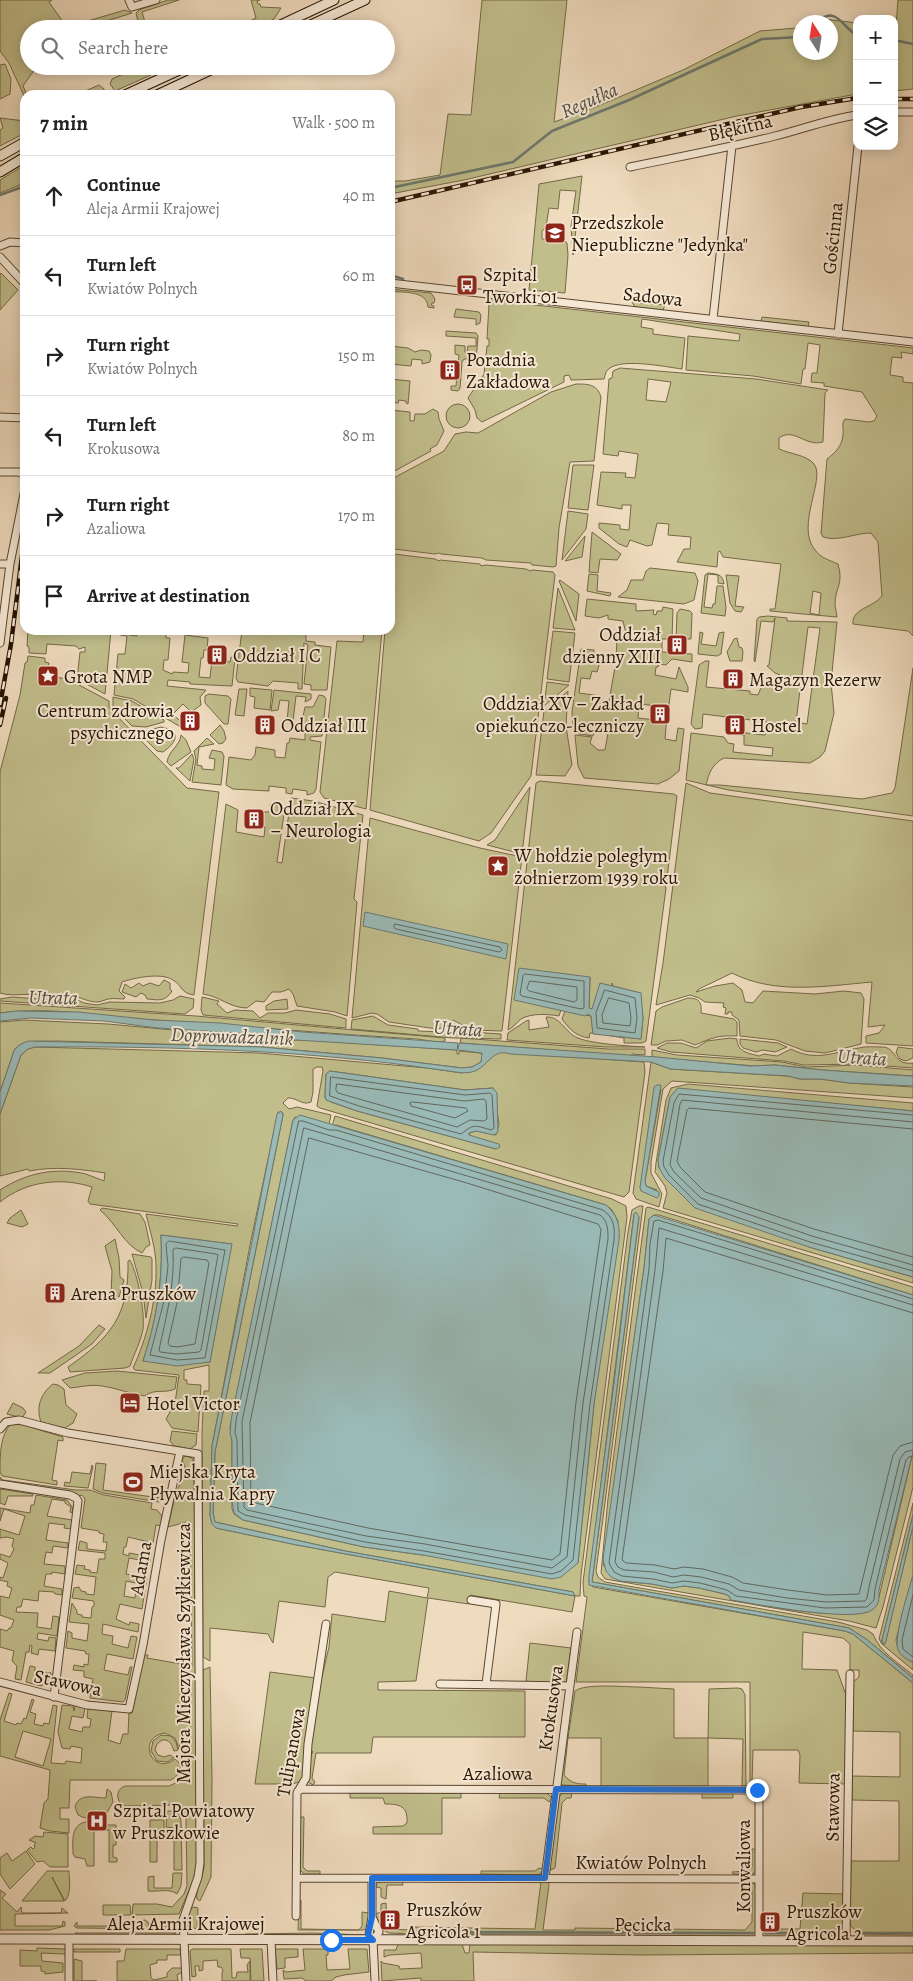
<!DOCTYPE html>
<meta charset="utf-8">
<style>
body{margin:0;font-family:Alegreya,serif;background:#f6f6f6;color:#202124}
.controls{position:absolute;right:15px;top:15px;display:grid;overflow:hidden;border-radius:10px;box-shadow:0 2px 12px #0003}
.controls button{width:45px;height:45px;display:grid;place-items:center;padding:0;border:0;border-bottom:1px solid #e0e0e0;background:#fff;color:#202124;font:25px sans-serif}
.compass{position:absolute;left:793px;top:15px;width:45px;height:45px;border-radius:50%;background:#fff;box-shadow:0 2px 12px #0003;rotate:348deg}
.stop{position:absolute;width:15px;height:15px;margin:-11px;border:4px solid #1a73e8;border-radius:50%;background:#fff}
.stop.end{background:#1a73e8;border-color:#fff;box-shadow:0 1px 5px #0008}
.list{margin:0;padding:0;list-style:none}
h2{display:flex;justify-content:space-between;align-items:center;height:65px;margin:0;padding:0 20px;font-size:21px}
h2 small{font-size:16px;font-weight:400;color:#757577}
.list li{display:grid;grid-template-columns:32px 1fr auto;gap:15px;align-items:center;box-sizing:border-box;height:80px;padding:0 20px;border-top:1px solid #e0e0e0}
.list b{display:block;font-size:19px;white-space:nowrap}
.list p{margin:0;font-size:16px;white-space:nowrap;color:#757577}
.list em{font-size:16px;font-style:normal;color:#757577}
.icon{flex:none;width:28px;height:28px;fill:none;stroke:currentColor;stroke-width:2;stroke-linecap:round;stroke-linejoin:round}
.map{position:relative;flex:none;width:913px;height:1981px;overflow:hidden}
.search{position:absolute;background:#fff;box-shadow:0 2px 12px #0003;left:20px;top:20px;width:375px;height:55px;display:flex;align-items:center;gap:12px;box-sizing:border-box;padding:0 18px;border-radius:28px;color:#757577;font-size:19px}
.panel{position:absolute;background:#fff;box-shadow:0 2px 12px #0003;left:20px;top:90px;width:375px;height:545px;border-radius:15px}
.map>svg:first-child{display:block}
.green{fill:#c1be8c;stroke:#746946;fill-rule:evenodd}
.water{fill:#9abab7;stroke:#6c786e}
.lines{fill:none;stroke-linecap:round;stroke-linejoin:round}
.shore{stroke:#61675c;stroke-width:1}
.stream{stroke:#6c786e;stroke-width:2.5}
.minor-casing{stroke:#5a4630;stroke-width:9}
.tertiary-casing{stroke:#5a4630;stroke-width:11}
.secondary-casing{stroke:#281401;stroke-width:11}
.minor{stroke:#f5e8d5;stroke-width:7}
.tertiary{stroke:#f5e8d5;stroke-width:9}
.secondary{stroke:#f5e8d5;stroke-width:9}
.rail-casing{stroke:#281401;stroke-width:4.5}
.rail{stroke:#f5e8d5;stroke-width:2.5;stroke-dasharray:8;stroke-linecap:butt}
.route{stroke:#1a73e8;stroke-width:6}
.labels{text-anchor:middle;stroke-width:4;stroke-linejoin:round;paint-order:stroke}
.street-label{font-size:19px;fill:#281401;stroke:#f5e8d5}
.poi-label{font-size:19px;fill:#281401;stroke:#f5e8d5;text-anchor:start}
.water-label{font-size:20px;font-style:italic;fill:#504e41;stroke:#f5e8d5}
</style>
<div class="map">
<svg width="913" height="1981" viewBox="0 0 913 1981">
<rect width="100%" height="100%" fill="#efdbbe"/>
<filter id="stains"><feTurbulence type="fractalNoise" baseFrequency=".004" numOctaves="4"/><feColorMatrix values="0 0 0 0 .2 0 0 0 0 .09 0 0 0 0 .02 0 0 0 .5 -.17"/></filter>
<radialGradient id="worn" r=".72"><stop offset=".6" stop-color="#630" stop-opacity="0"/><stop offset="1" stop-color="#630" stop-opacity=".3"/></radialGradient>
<path class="green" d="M 0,0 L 52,0 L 49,2 L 63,22 L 64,28 L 125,10 L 132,13 L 81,29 L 29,29 L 29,66 L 37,66 L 23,86 L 27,95 L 25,95 L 25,98 L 9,63 L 0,51 Z
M 168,0 L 179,0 L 142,12 L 147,29 L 140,29 L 136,13 L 139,10 Z
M 251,0 L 260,0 L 257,1 L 258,4 L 260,4 L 261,7 L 281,8 L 274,19 L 258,26 L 249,24 L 236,28 L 256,18 Z
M 482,0 L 567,0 L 554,122 L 591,109 L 683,70 L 760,31 L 797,28 L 800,24 L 800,52 L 830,52 L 830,22 L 802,22 L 808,17 L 857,23 L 857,94 L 737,116 L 464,180 L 390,194 L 390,181 L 405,181 L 440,175 L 448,114 L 471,115 Z
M 898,0 L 913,0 L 913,89 L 894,91 L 894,27 L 896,27 Z
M 5,64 L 11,79 L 10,94 L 0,99 L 0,65 Z
M 141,66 L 149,66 L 151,75 L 115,91 L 110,84 L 112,79 Z
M 99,85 L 104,89 L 105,95 L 76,95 Z
M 0,118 L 25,121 L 25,133 L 0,146 L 0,130 L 3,128 Z
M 25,165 L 25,183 L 0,193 L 0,180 Z
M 582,176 L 573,255 L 571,226 L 576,191 L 560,190 L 558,209 L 549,208 L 546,227 L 542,231 L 542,239 L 563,240 L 567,243 L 568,255 L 565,293 L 529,290 L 539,184 Z
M 1,273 L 18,290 L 0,310 L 0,274 Z
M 390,289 L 431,293 L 435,299 L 434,303 L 432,303 L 431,305 L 434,306 L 434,308 L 428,307 C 427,290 403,293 390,291 Z
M 491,300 L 913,348 L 913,354 L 901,352 L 902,358 L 892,357 L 890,375 L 903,377 L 903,382 L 913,383 L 913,636 L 908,631 L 853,624 C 851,609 874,607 882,596 L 878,542 L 871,533 C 855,533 838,542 823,537 L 821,533 L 827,459 C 836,452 842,446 843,435 C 844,429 841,424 845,419 L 869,422 L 874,421 L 877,416 L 862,392 L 824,386 L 824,383 L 811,382 L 812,373 L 817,373 L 820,345 L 808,343 L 805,369 L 803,369 L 801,384 L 753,376 L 686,370 L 688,336 L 739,341 L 740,334 L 642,319 L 641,327 L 653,329 L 653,334 L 685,338 L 682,369 C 666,367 615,356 606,372 C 605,374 605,377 604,379 L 571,380 L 569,375 L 564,376 L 564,382 L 482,422 L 477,418 L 475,410 L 468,398 L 484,374 L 487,346 L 489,346 L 489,339 L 487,339 L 489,304 Z
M 632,302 L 665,305 L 663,310 L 635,307 Z
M 456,309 L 479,312 L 481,315 L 480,323 L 476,325 L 476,319 L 454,317 Z
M 762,317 L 809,322 L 808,327 L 761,321 Z
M 446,331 L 476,333 L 478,336 L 476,362 L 470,362 L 467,352 L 468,346 L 476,346 L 476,338 L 446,336 Z
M 455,345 L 465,346 L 465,352 L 469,359 L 464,359 L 462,362 L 460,388 L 458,391 L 451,390 L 451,386 L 456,386 L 459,355 L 455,354 Z
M 390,346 L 408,348 L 415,352 L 421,350 L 429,351 L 431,355 L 430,362 L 422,364 L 422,360 L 412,359 L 411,366 L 390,364 Z
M 620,368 L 756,379 L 828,390 L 825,393 L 823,442 C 805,447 794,427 779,438 L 779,449 C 790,454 807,455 814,464 C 826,479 795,526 815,550 C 821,558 829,560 838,564 C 844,585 835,587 835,604 C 835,608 837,613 837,617 L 770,611 L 770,609 L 775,609 L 781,564 L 723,557 L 720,551 L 718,552 L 717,567 L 677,562 L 684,549 L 690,549 L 691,537 L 668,535 L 669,524 L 657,523 L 652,545 L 647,546 L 630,540 L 627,547 L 619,544 L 599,528 L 599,523 L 620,525 L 620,529 L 629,530 L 631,505 L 622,505 L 622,509 L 597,505 L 601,472 L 626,473 L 625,477 L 635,478 L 638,454 L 619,451 L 618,456 L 603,454 L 609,379 L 612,378 L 613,371 ZM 648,379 L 671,382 L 666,402 L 646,400 ZM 813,591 L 821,593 L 819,615 L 810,613 Z
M 390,379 L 410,381 L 408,404 L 406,403 L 406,401 L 399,400 L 398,403 L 390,402 Z
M 576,384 C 588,384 597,384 601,397 L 594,461 L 570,462 L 559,528 L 556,566 L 553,567 L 532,565 L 531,563 L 486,560 L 482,558 L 441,554 L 439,553 L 435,554 L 394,549 L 390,547 L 390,480 L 444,451 L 455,434 L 466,432 L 478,433 L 551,392 Z
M446 416a12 12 0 1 1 24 0a12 12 0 1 1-24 0Z
M 433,409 L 438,412 L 439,419 L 444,431 L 437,445 L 430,449 L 431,451 L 391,473 L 390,410 L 410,412 L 410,421 L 414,421 L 415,414 L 425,414 Z
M 573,465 L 594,465 L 588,510 L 568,508 Z
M 568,511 L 588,514 L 586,529 L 562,560 Z
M 592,532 L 621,554 L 617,560 L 600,559 L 598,573 L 589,572 Z
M 585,536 L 582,557 L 565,561 Z
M 394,554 L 435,559 L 439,561 L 440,560 L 480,564 L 481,566 L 486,565 L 526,569 L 530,571 L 532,570 L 553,572 L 555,575 L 531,776 L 491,833 L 479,841 L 370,810 L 385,630 L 390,630 C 390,616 387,564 394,554 Z
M 650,568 L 695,573 L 698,581 L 694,600 L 684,604 L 618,597 L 627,590 L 631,580 L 643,580 L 646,571 Z
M 708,573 C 717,574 723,574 724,584 L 718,583 L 718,575 L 708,574 L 704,607 L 712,608 L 713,604 L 715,604 L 717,586 L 723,586 L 726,607 L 725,616 L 701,613 L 705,575 Z
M 589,574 L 598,575 L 597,591 L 611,593 L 610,596 L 587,591 Z
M 726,575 L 739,576 L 735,606 L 744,607 L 741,612 L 735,611 L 730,603 Z
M 560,580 L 579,594 L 576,621 L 559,581 Z
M 558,588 L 575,630 L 553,628 Z
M 587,599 L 636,604 L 636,611 L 654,610 L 653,614 L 656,615 L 657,611 L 662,611 L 663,607 L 673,609 L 672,639 L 662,639 L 662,652 L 692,654 L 692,662 L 672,659 L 666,665 L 659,664 L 658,667 L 656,667 L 655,675 L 676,679 L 679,667 L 688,687 L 688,692 L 671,689 L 668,712 L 665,712 L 666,707 L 639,704 L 638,718 L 664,721 L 665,716 L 667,716 L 665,739 L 676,741 L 678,728 L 684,729 L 679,771 L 669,779 L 658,784 L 584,778 L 578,766 L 575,735 L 592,737 L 590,743 L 598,750 L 605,750 L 608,733 L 604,727 L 597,727 L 593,736 L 573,733 L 572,712 L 581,649 L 594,650 L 594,653 L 601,659 L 597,672 L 592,671 L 590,679 L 581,678 L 579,693 L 600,696 L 600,700 L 609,701 L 615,667 L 619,667 L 620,661 L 616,660 L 617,637 L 627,638 L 623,621 L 608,619 L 608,615 L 599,618 L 585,616 Z
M 680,609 L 690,611 L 692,613 L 691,639 L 676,639 L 677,613 Z
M 768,616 L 787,618 L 787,621 L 837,622 L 831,683 L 834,713 L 825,751 L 820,757 L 810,763 L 724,758 C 712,764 709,773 706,785 L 720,785 L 862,799 L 892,793 L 895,788 L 913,668 L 913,816 L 728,790 L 686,780 L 691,733 L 724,737 L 728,743 L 734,744 L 733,752 L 772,756 L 773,748 L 744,745 L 744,735 L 736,734 L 737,732 L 765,735 L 767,722 L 703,714 L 702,728 L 695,729 L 691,724 L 699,665 L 705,661 L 709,661 L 706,687 L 750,691 L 750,694 L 758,695 L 763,682 L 777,681 L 781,679 L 780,675 L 775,673 L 767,666 L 769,665 L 775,618 L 773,622 L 761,621 L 755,662 L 754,661 L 757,619 L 759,617 ZM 808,627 L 820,628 L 807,724 L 796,722 Z
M 28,630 L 111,630 L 105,694 L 77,679 L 80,652 L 85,652 L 85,647 L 79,649 L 76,646 L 47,644 L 46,654 L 29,653 L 29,647 L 27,646 Z
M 122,630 L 128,630 L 129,635 L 137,636 L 137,631 L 163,633 L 166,635 L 166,638 L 170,638 L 168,660 L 164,660 L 163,670 L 172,674 L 173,672 L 188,673 L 189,663 L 182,662 L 185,635 L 208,638 L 207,650 L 204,650 L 203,658 L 201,658 L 199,677 L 210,678 L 212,660 L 230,662 L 231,657 L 235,658 L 232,686 L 190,684 L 190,682 L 168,680 L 167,686 L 206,690 L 200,697 L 201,705 L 191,712 L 183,704 L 173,714 L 182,723 L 179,726 L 133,699 L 114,695 L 118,654 L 125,654 L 127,636 L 120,635 Z
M 242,630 L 306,630 L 306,641 L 315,642 L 315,645 L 331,647 L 327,690 L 311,690 L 311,685 L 304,684 L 308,645 L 304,643 L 302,689 L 298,689 L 298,683 L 273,681 L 268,686 L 238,682 L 236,678 Z
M 364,630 L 382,630 L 366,809 L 324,798 L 320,792 L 337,641 L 363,642 Z
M 553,631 L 575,633 L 569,682 L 547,679 Z
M 700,632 L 703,633 L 701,644 L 716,646 L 719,633 L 724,632 L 721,654 L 717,656 L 698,654 Z
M 737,638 L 739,647 L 742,648 L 743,652 L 742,661 L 730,661 L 727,652 L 734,639 Z
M 28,656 L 45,658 L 45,662 L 49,663 L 47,676 L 68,679 L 109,701 L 109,707 L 114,713 L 187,788 L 219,792 L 194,995 C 180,993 183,986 173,980 C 161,972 134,978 122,982 L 119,991 L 125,997 L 124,999 C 119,999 114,998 108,999 C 104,1000 101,1002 97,1002 C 83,1002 70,989 56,998 C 42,990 14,998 0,993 L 0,772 L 20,695 L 25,663 L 27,662 Z
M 547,682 L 569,685 L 544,706 Z
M 250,688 L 272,690 L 270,710 L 254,708 L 255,697 L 250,696 Z
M 239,689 L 247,689 L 244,716 L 235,715 Z
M 274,690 L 311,694 L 311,699 L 305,702 L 306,697 L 296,696 L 293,721 L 287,721 L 289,701 L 280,700 L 278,710 L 271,711 Z
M 568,691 L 566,726 L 572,765 L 565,776 L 536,775 L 544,711 Z
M 209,694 L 228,696 L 231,699 L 228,724 L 224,724 L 205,703 L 205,696 Z
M 319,695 L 324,696 L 326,699 L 322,736 L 310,737 L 310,740 L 321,742 L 316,789 L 314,793 L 307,795 L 307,791 L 293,789 L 292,794 L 286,793 L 286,788 L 269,786 L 269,791 L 233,789 L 226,785 L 229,757 L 251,760 L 255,755 L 256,747 L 275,750 L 275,757 L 285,758 L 287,743 L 289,743 L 290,738 L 305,740 L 305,732 L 300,731 L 305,707 L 313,707 Z
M 113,697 L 132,701 L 164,720 L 164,722 L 146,727 L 132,726 L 113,707 Z
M 220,725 L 224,731 L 226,739 L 223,743 L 219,744 L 210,735 Z
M 161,727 L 173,730 C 179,740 171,746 163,752 L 157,751 L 142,736 L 145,731 Z
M 181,735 L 186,740 L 191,752 L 171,766 L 167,762 C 169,750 180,746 181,735 Z
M 207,738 L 214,744 L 199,747 L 197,765 L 202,766 L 202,769 L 214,770 L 215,759 L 209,758 L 212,750 L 222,752 L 224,756 L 221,785 L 192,782 L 196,759 L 194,751 Z
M 192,754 L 194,759 L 190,781 L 176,768 L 179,768 Z
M 540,781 L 674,794 L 677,796 L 667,878 L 664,882 L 666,888 L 646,1041 L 642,1043 L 624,1043 L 624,1038 L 606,1035 L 641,1039 L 643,1018 L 640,993 L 613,986 L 612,983 L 612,986 L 601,984 L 594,1006 L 592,1009 L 589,1008 L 590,977 L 561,1010 L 559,1016 C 548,1014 531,1013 521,1019 C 516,1023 514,1027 508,1030 L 536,783 Z
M 686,783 L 710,793 L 913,821 L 913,1046 L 866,1043 L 866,1036 L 879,1033 L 885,1025 L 868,1027 L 872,982 C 826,986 775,995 732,973 L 699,989 L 696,992 L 715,986 L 733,983 L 742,990 L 745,1002 L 753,1003 L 763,991 L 815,994 L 844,991 L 861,993 L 864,999 L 861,1044 L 825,1053 L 805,1051 L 776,1040 L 740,1036 L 739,1020 L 732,1015 L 732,1012 L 728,1012 L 728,1014 L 725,1014 L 726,1008 L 723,1007 L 724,1003 L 705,1002 L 699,998 L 690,995 L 656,1005 L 663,963 Z
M 530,787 L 522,854 L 487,845 L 495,840 Z
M 291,798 L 313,801 L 363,815 L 354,899 L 357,902 L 347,1016 L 335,1012 L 297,1006 L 293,994 L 289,989 L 281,992 L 272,992 L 264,1002 L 256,1001 L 247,1008 C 230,1008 219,996 203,994 L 226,804 L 238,810 L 236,832 L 264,837 L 265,827 L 261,827 L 263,812 L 269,812 L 270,804 L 285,807 L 277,862 L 282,863 Z
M 370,818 L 480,848 L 522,857 L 502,1031 L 472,1030 L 453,1020 L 446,1027 L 437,1029 L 389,1022 L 377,1014 L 372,1013 L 352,1018 Z
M 164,980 L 170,983 L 170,989 L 172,991 C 165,1002 159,1000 147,999 L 145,995 L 141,993 L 136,997 L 122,992 L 125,984 L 131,988 L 139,983 L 143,986 L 150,983 L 159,986 Z
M 180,996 L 194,999 L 193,1008 L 185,1014 L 0,1001 L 0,999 L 12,997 L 55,1000 L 71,997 L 84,1003 L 97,1005 L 110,1002 L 160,1003 L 173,1000 Z
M 202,997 L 219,1001 L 217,1004 L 227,1013 L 235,1010 L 253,1011 L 260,1018 L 268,1013 L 285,1013 L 296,1010 L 330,1014 L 346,1019 L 346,1028 L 203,1015 L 201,1010 Z
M 688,998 C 700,998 702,1003 701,1013 L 734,1019 L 737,1022 L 737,1036 C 718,1035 712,1038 695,1045 L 682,1040 L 666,1041 L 657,1045 L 651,1045 L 656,1011 L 662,1007 Z
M 287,999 L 288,1009 L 266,1010 L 266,1006 L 274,1001 Z
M 0,1003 L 196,1016 L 445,1038 L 445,1041 L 437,1042 L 417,1039 C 330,1034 243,1026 155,1020 C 103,1017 53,1006 0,1013 Z
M 565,1011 L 591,1016 L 593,1033 L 590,1033 L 589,1038 C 576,1036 570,1030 562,1019 Z
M 373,1016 L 388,1025 L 418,1029 L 418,1031 L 444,1032 L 454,1024 L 471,1032 L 501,1034 L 501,1039 L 453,1038 L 351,1029 L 352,1020 Z
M 546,1017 C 561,1016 565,1033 578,1038 C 592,1044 629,1046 645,1047 L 606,1047 L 507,1040 L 508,1033 L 526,1021 L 529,1020 L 529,1030 L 549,1027 Z
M 24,1020 L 108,1024 L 282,1040 L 307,1040 L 457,1050 L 457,1054 L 459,1054 L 459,1051 L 480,1053 L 483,1055 L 481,1062 L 472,1067 L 462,1068 L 382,1058 L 262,1047 L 56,1041 C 43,1042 21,1038 14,1051 L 0,1092 L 0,1022 Z
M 461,1038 L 608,1049 L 645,1049 L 645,1055 L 632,1054 L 632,1056 L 629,1056 L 460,1043 Z
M 730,1038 L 737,1039 C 737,1052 748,1053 759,1056 L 764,1054 L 777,1056 L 791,1049 C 816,1062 834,1052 859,1048 C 866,1046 874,1047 882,1047 C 897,1047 893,1066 913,1063 L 913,1068 L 859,1064 L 804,1065 L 784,1061 L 671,1052 L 657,1048 L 667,1043 L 681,1043 L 696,1048 L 707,1041 Z
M 740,1039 L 778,1043 L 787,1047 L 775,1052 L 763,1050 L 756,1052 L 743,1048 L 740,1044 Z
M 35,1047 L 259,1053 L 427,1068 L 462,1073 L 484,1065 L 495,1054 L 501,1052 L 644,1062 L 645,1072 L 629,1192 L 624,1197 L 320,1108 L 317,1106 L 323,1071 L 322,1067 L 317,1067 L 313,1069 L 313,1092 L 311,1102 C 302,1106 296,1097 288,1098 L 283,1103 L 289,1109 L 297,1107 L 331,1115 L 329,1125 L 295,1117 L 293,1120 L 230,1427 L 232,1440 L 232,1509 L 234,1514 L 243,1520 L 364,1547 L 423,1555 L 578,1563 L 594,1404 L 618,1221 L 612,1210 L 606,1205 L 336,1125 L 332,1126 L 335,1116 L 612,1199 L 626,1206 L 627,1217 L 581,1575 L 580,1596 L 575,1596 L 572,1612 L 470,1595 L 469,1604 L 428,1598 L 416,1681 L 378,1682 L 378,1690 L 525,1691 L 525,1737 L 373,1737 L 371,1753 L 316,1753 L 312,1778 L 315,1782 L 313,1785 L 308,1782 L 310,1757 L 313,1752 L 309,1748 L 319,1689 L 329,1647 L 332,1614 L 385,1622 L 389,1591 L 427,1598 L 429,1588 L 335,1572 L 328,1577 L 325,1607 L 279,1601 L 273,1643 L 268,1634 L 210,1628 L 210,1661 L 203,1657 L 202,1432 L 204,1391 L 209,1391 L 209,1365 L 184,1370 L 184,1380 L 187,1380 L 187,1384 L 201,1385 L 198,1432 L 172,1428 L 166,1419 L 175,1403 L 179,1375 L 135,1370 L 133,1368 C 147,1338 157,1299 156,1267 C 156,1249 150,1231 146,1214 L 237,1226 L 238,1224 L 90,1204 L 88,1201 L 92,1187 C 61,1177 26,1181 0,1202 L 0,1190 C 26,1173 55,1167 86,1174 C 92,1176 98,1179 104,1181 L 105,1173 C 80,1169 54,1166 29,1171 L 28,1169 L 0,1176 L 0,1114 L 21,1055 L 28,1049 ZM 330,1071 L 465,1090 L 493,1088 L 499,1124 L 496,1135 L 476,1131 L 469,1133 L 471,1137 L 491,1142 L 496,1149 L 357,1111 L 331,1102 L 325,1098 L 325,1095 L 326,1074 ZM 278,1112 L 283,1113 L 283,1115 L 215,1452 L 213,1513 L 215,1522 L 345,1551 L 573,1592 L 575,1596 L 297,1545 L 216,1528 L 212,1524 L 210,1515 L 212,1446 L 250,1245 ZM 161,1235 L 231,1244 L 210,1362 L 143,1361 C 157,1318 163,1281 161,1235 Z
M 898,1047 L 913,1049 L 913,1058 L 906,1061 L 900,1059 L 896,1053 Z
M 652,1050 L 677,1055 L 782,1062 L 806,1067 L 856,1065 L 913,1070 L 913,1076 L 822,1070 L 775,1065 L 755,1066 L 695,1061 L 652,1057 Z
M 651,1062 L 670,1069 L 788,1076 L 800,1079 L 820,1079 L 849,1083 L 913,1087 L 913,1098 L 672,1081 L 663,1089 L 651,1162 L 651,1173 L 662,1194 L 659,1207 L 636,1199 L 633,1193 ZM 661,1089 L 645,1181 L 646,1186 L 657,1190 L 640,1188 Z
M 688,1084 L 913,1103 L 913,1111 L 678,1089 L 670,1097 L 658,1160 L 659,1168 L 809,1247 L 913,1277 L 913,1283 L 663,1208 L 667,1193 L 665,1186 L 655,1172 L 656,1163 L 666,1100 L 671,1088 Z
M 639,1206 L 643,1206 L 602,1526 L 596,1571 L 598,1577 L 605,1582 L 838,1622 L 867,1630 L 873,1634 C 880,1652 897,1662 913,1675 L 913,1678 L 866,1639 L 849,1628 L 592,1582 L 639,1217 L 634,1214 L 589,1582 L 593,1587 L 845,1631 L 853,1634 L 913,1683 L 913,1935 L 856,1934 L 854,1931 L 855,1930 L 850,1925 L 851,1861 L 899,1861 L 899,1801 L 852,1800 L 852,1776 L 900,1777 L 900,1732 L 853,1731 L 853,1682 L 859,1677 L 859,1670 L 850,1670 L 850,1644 L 843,1638 L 803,1632 L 802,1669 L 837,1670 L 846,1695 L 845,1784 L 799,1783 L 800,1755 L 798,1750 L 753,1750 L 752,1784 L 755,1785 L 755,1787 L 750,1787 L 750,1682 L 576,1682 L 587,1597 L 584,1596 L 583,1582 L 628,1232 L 632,1210 Z
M 648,1207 L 913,1287 L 913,1295 L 659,1215 L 654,1215 L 649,1219 L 644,1268 L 603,1565 L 620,1581 L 652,1584 L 672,1588 L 683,1586 L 699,1588 L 725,1594 L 729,1596 L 731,1600 C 776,1607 823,1618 868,1612 L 879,1597 L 913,1452 L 913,1487 L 883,1607 L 876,1628 L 849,1621 L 605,1579 L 601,1573 L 608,1499 L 646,1208 Z
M 102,1208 L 140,1214 L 145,1222 L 150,1245 L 146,1247 L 142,1253 C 124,1245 116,1223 100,1210 Z
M 21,1210 L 28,1224 L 22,1227 L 7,1223 L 10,1218 Z
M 115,1239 L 119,1258 L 120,1277 L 124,1280 L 119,1297 L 111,1295 L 112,1271 L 105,1246 Z
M 132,1254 L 151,1257 L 152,1259 L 152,1280 L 146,1318 L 143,1293 Z
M 130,1260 C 138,1275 145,1312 143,1329 C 141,1341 134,1354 130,1366 L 125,1368 L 70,1372 L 68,1367 C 111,1337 129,1316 128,1261 Z
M 99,1325 L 105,1329 L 92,1344 L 50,1373 L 38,1373 L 79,1346 Z
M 117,1371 L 177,1377 L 175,1389 C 164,1394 155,1388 145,1396 C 130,1394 117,1388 102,1386 C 91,1384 81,1387 70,1388 L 62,1380 L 85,1373 Z
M 53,1384 L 58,1385 L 64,1389 L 66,1405 L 77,1414 L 73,1423 L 65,1428 L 41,1422 C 36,1408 40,1394 53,1384 Z
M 13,1403 L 23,1408 L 26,1412 L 22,1418 L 7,1414 Z
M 11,1424 L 23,1425 L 63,1437 L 63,1441 L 58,1440 L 52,1480 L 57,1481 L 57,1485 L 2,1476 L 0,1472 C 0,1455 0,1435 11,1424 Z
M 172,1431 L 197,1434 L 196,1445 L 190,1449 L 174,1446 L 170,1441 Z
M 185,1456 L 192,1458 L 194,1463 L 197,1864 L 193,1881 L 179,1914 L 132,1915 L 133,1904 L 157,1904 L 172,1907 L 184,1894 L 187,1886 L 186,1819 L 182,1810 L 174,1805 L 125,1806 L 120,1803 C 116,1796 117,1789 125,1786 L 169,1786 L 182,1780 L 186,1769 L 187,1734 L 182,1734 L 179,1749 L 175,1738 L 165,1733 C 136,1737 152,1777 175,1759 C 185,1766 180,1775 171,1780 L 70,1780 L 69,1808 L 60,1808 L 60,1819 L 69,1819 L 69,1833 L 50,1831 L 40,1828 L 44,1803 L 48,1799 L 50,1770 L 0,1756 L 0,1720 L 9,1693 L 12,1694 L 4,1721 L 16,1725 L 17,1723 L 21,1724 L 24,1718 L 26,1719 L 32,1699 L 34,1700 L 30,1712 L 36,1714 L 34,1724 L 43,1726 L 44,1723 L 49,1724 L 53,1705 L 57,1706 L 51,1763 L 65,1764 L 66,1761 L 81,1763 L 82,1748 L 71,1746 L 70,1749 L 62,1748 L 58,1732 L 62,1705 L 73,1706 L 74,1711 L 75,1706 L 85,1708 L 83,1718 L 72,1716 L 69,1729 L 82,1732 L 83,1727 L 90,1727 L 91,1719 L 87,1718 L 88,1708 L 112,1711 L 108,1740 L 120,1744 L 123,1734 L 128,1734 L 129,1713 L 132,1713 L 144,1655 L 148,1655 L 147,1658 L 192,1666 L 190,1521 L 168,1527 L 176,1492 L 182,1480 L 185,1466 L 182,1460 ZM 23,1731 L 51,1739 L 43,1766 L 15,1757 Z
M 96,1463 L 106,1464 L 103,1490 L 160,1498 L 161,1491 L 166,1492 L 165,1499 L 159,1502 L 103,1493 L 93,1489 Z
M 92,1465 L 93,1467 L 88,1488 L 64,1486 L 65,1482 L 70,1483 L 72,1472 L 90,1474 Z
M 0,1477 L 3,1480 L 76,1490 L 90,1490 L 104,1495 L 152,1503 L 151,1509 L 157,1510 L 162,1516 L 161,1526 L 156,1525 L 153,1543 L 128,1537 L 126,1547 L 124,1547 L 123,1554 L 129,1556 L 129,1553 L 140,1555 L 141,1551 L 151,1553 L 150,1562 L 129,1558 L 126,1574 L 147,1577 L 146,1585 L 126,1581 L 124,1596 L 135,1598 L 136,1589 L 145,1590 L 142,1609 L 120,1604 L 116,1619 L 129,1625 L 130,1622 L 139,1624 L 138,1632 L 103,1624 L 102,1634 L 113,1636 L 112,1644 L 128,1648 L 131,1636 L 137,1637 L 133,1659 L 107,1654 L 104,1670 L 128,1675 L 130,1667 L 132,1667 L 125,1700 L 123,1702 L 90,1698 L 93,1679 L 84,1677 L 84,1671 L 73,1670 L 74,1665 L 84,1667 L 84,1664 L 88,1665 L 89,1654 L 86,1654 L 85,1651 L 66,1648 L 68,1631 L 72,1633 L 72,1638 L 87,1641 L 89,1624 L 69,1622 L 72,1603 L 77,1611 L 77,1614 L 82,1615 L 82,1617 L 91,1618 L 92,1607 L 94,1606 L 94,1601 L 72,1598 L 74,1588 L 79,1587 L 81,1591 L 86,1592 L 86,1594 L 94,1595 L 96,1577 L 75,1574 L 77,1565 L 85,1566 L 84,1569 L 90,1570 L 90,1572 L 97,1573 L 99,1559 L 105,1559 L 105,1553 L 78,1550 L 80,1541 L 87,1543 L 87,1549 L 106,1551 L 107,1542 L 103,1542 L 104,1534 L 99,1533 L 99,1531 L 81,1528 L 85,1499 L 82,1495 L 79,1496 L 77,1494 L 0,1483 Z
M 0,1489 L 33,1494 L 33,1496 L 8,1496 L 5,1505 L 0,1503 Z
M 36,1495 L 67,1500 L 73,1508 L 72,1513 L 70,1512 L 71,1507 L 65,1503 L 65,1501 L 52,1499 L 47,1516 L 72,1520 L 71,1529 L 64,1528 L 65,1525 L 49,1523 L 46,1540 L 68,1543 L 68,1548 L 53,1546 L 52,1553 L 46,1552 L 44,1564 L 65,1566 L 65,1574 L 52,1572 L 52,1574 L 46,1574 L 44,1586 L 62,1589 L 62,1595 L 55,1594 L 54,1592 L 39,1591 L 38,1601 L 23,1599 L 21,1607 L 17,1607 L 16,1612 L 38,1613 L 37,1627 L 51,1629 L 53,1616 L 59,1617 L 57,1636 L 38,1633 L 37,1639 L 48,1641 L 49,1637 L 56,1638 L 55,1651 L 39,1649 L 38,1655 L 31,1653 L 32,1646 L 30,1645 L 29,1652 L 26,1652 L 21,1680 L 15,1679 L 17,1666 L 12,1661 L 14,1651 L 0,1647 L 0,1629 L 7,1631 L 9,1628 L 11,1628 L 14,1620 L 0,1615 L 0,1596 L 9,1598 L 12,1588 L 7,1586 L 8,1582 L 0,1580 L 0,1577 L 3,1578 L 8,1563 L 0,1559 L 0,1554 L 10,1557 L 14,1549 L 12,1546 L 14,1539 L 7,1537 L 0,1538 L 0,1529 L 19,1535 L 25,1516 L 4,1509 L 0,1521 L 0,1508 L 30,1513 L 31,1505 L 34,1505 Z
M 913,1503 L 913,1515 L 882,1640 L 882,1643 L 885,1644 L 913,1526 L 913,1575 L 896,1640 C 897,1648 904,1659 913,1662 L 913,1670 L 882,1644 L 879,1639 Z
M 530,1643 L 571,1648 L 566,1684 L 547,1684 L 526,1681 Z
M 30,1666 L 35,1667 L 35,1671 L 51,1673 L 51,1681 L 41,1686 L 26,1682 Z
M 210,1667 L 212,1781 L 211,1877 L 200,1901 L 197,1899 C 195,1892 203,1876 204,1867 L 203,1670 Z
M 270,1672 L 316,1678 L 303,1781 L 292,1784 L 255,1784 Z
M 639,1687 L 674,1689 L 674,1738 L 708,1738 L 708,1786 L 601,1786 L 601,1738 L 568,1738 L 564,1775 C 571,1783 576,1784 586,1784 L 586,1786 L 561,1785 L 560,1782 L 566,1738 L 568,1738 L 575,1691 C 585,1683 625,1687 639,1687 Z
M 738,1688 L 742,1689 L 745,1695 L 746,1786 L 742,1786 L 743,1739 L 708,1738 L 709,1689 Z
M 161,1735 L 171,1736 L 176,1742 L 178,1750 L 174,1751 C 172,1745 170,1739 162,1740 L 157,1744 L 155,1750 L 158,1755 L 164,1757 L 170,1755 L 174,1758 L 167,1762 L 157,1761 L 151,1751 L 153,1741 Z
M 107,1789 L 111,1792 L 113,1802 L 105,1816 L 85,1818 L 78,1815 L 75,1807 C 79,1792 95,1798 106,1798 Z
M 350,1793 L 461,1793 L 461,1798 L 442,1798 L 442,1834 L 373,1834 L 373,1827 L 403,1826 L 407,1823 C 408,1806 400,1804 385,1804 L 383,1798 L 350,1798 Z
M 500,1793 L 547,1793 L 552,1798 L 549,1802 L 544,1798 L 499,1798 Z
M 563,1793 L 572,1793 L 571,1798 L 567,1798 L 562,1803 L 555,1868 L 551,1870 L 550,1865 L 559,1797 Z
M 702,1793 L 733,1793 L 733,1798 L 702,1798 Z
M 167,1811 L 175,1811 L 179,1814 L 181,1821 L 182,1870 L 174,1870 L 174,1828 L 166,1827 Z
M 300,1817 L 304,1817 L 303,1867 L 307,1871 L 320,1871 L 320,1874 L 304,1874 L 300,1870 Z
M 150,1820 L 164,1820 L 164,1830 L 157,1830 L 157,1862 L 150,1862 Z
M 85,1822 L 95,1822 L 95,1825 L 100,1826 L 100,1830 L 94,1831 L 94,1866 L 87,1866 L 85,1859 L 75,1857 L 73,1854 C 73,1842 70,1826 85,1822 Z
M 103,1825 L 116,1825 L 116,1845 L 113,1845 L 113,1857 L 117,1858 L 117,1862 L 109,1862 L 109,1830 L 103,1830 Z
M 44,1832 L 68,1834 L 68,1867 L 50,1867 L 43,1861 L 37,1862 L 27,1850 L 31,1847 L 33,1849 L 35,1847 L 34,1845 L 36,1843 L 29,1840 L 35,1836 L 43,1837 Z
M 752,1849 L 756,1849 L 756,1872 L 751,1875 L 733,1874 L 732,1872 L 748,1871 L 752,1867 Z
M 26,1851 L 35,1864 L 10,1889 L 0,1874 L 0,1858 L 7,1853 L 12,1861 Z
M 539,1868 L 543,1869 L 543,1871 L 538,1875 L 481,1874 L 481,1871 L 535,1871 Z
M 47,1871 L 69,1871 C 69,1880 72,1893 65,1901 L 52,1877 L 64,1901 L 22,1901 Z
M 173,1873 L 182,1873 L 181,1886 L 177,1894 C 169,1888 159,1892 148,1891 L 148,1877 L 154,1876 L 154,1888 L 172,1888 Z
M 381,1881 L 402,1881 L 403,1885 L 387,1885 L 386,1899 L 381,1897 L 381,1888 L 376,1887 L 377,1883 Z
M 541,1881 L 548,1881 L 549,1885 L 543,1930 L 575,1930 L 575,1928 L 745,1930 L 752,1922 L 752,1891 L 747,1886 L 741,1885 L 741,1882 L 752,1882 L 756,1886 L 756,1932 L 755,1934 L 411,1934 L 389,1933 L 381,1929 L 375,1914 L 381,1912 L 381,1904 L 386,1903 L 387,1929 L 410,1930 L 410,1927 L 535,1929 Z
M 0,1890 L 6,1894 L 2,1898 L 17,1912 L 21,1907 L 22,1913 L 61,1913 L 62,1908 L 68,1913 L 15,1914 L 15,1926 L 62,1926 L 63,1921 L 65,1922 L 65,1926 L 49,1930 L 0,1930 Z
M 803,1893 L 843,1894 L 843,1933 L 840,1934 L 765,1934 L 763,1921 L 766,1921 L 767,1925 L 773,1925 L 773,1929 L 800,1929 Z
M 301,1900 L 301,1929 L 359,1930 L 362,1926 L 362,1912 L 369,1913 L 367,1929 L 363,1930 L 298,1930 L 299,1901 Z
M 103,1905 L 130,1905 L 131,1915 L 103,1915 Z
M 194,1907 L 198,1908 L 197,1929 L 187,1926 L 190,1909 Z
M 145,1920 L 148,1922 L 149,1926 L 172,1926 L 174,1922 L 179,1926 L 173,1929 L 77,1928 L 74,1926 L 77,1922 L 77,1926 L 138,1926 L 139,1921 Z
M 75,1933 L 176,1933 L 170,1935 L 79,1935 Z
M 314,1933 L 363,1935 L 246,1935 L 245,1934 Z
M 398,1944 L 462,1944 L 465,1953 L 469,1953 L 470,1944 L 913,1945 L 913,1953 L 642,1955 L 473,1952 L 474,1981 L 421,1981 L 421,1978 L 382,1981 L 381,1961 L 383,1963 L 399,1966 L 400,1969 L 422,1968 L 421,1953 L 390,1955 L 384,1957 L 384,1950 L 396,1950 Z
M 37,1948 L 66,1949 L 66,1953 L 63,1954 L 41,1953 L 42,1961 L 63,1963 L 63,1972 L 45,1974 L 45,1972 L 41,1971 L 41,1966 L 20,1966 L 20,1950 L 37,1951 Z
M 74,1949 L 120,1949 L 120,1952 L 74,1952 Z
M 126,1949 L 180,1949 L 181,1955 L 167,1955 L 167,1960 L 157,1960 L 157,1963 L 150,1965 L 151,1978 L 154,1980 L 167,1977 L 167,1973 L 172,1968 L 182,1968 L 182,1972 L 177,1975 L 178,1981 L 117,1981 L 117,1961 L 124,1961 Z
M 192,1949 L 231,1949 L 232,1978 L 236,1978 L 237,1972 L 248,1972 L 247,1965 L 250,1961 L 250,1981 L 222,1981 L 222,1973 L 223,1970 L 221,1967 L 218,1967 L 217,1960 L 203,1961 L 203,1970 L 199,1971 L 199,1966 L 195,1966 L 196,1976 L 192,1977 L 190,1951 Z
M 240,1949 L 262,1949 L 264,1981 L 251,1981 L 250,1958 L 241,1958 Z
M 275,1949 L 298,1949 L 298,1957 L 285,1958 L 285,1968 L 277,1969 Z
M 303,1949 L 328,1949 L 328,1955 L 326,1955 L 327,1970 L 350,1969 L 348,1949 L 367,1949 L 369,1972 L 344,1975 L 336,1977 L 331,1981 L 306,1981 L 302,1978 L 284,1979 L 283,1970 L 286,1972 L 305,1970 Z
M 74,1959 L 82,1961 L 82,1981 L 97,1981 L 74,1981 Z"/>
<path class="water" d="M 365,912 L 508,944 L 506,959 L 363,926 Z
M 519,968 L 590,977 L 589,1008 L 592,1009 L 600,983 L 641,993 L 643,1018 L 641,1039 L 593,1034 L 591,1016 L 588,1014 L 585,1016 L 514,1000 Z
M 16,1011 L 78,1012 L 154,1020 L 220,1023 L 303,1032 L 458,1043 L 457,1050 L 280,1039 L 266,1035 L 158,1028 L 104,1021 L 30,1018 L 0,1021 L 0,1013 Z
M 29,1041 L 262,1047 L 382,1058 L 462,1068 L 472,1067 L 481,1062 L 482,1053 L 458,1050 L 459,1043 L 657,1057 L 750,1066 L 775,1065 L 822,1070 L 910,1076 L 913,1076 L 913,1086 L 849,1083 L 820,1079 L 800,1079 L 788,1076 L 670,1069 L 651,1062 L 510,1054 C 493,1048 489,1065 475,1071 C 465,1075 452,1071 441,1070 C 308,1050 170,1046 35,1047 L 28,1049 L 21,1055 L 0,1114 L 0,1092 L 14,1051 C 18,1045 22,1043 29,1041 Z
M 330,1071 L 465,1090 L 493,1088 L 497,1093 L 498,1132 L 494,1135 L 476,1131 L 469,1133 L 469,1135 L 499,1144 L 500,1147 L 496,1149 L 357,1111 L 326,1100 L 325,1095 L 326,1074 Z
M 657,1085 L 661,1085 L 645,1181 L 646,1186 L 659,1192 L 659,1196 L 657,1198 L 641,1191 L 640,1188 L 654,1087 Z
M 678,1088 L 913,1111 L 913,1277 L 809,1247 L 695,1208 L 665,1178 L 659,1168 L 658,1160 L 670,1097 Z
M 281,1111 L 283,1115 L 215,1452 L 213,1513 L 215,1522 L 345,1551 L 573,1592 L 575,1596 L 297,1545 L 216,1528 L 212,1524 L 210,1515 L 212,1446 L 277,1114 Z
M 300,1115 L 606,1205 C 618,1215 620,1226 619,1240 L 594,1404 L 578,1563 L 561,1577 L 552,1579 L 423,1555 L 364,1547 L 243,1520 L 234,1513 L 232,1501 L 232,1440 L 230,1434 L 231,1420 L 293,1120 Z
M 636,1212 L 639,1217 L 592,1582 L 849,1628 L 866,1639 L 913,1678 L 913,1683 L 853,1634 L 845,1631 L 589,1585 L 589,1575 L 614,1383 L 634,1214 Z
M 654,1215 L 913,1295 L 913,1452 L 879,1590 C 879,1598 880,1605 872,1610 C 854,1623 756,1604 731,1600 L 729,1596 L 725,1594 L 699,1588 L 684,1586 L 672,1588 L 652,1584 L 620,1581 L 611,1577 L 606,1571 L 603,1559 L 644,1268 L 649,1219 Z
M 161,1235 L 232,1244 L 210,1362 L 177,1366 L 143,1361 C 157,1317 163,1282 161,1235 Z
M 913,1515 L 913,1526 L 886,1641 L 885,1644 L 883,1644 L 882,1640 Z
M 913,1575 L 913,1662 C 907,1660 901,1656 898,1650 C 893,1638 909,1589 913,1575 Z"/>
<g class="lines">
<path class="shore" d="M 395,924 L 500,947 L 502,950 L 499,952 L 396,929 L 394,927 Z
M 525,974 L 584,981 L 584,1008 L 581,1009 L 522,996 L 520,994 L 523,976 Z
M 530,981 L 577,987 L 577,1000 L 574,1002 L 529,991 L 527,989 Z
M 605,990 L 635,998 L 637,1018 L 635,1033 L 597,1028 L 596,1013 Z
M 609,998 L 629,1003 L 631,1018 L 630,1026 L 603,1023 L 602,1015 Z
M 331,1077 L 465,1095 L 490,1093 L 492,1095 L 494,1128 L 491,1130 C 474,1125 474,1124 461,1134 L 359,1106 L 330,1096 Z
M 337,1084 L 464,1101 L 484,1099 L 486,1101 L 487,1119 L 484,1121 L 470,1120 L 457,1127 L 338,1093 L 336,1090 Z
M 413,1102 L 466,1108 L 468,1111 L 455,1118 L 411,1106 L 410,1103 Z
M 913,1115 L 679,1094 L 674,1103 L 663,1161 L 664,1167 L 669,1175 L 698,1204 L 810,1242 L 913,1271
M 299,1121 L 303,1121 L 329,1130 L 336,1130 L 603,1210 C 614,1218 615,1227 614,1240 L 590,1404 L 573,1560 L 561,1571 L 552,1574 L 424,1551 L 365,1542 L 245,1515 L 238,1511 L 237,1440 L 235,1433 L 236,1421 Z
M 913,1122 L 682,1100 L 680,1104 L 670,1165 L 674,1172 L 701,1198 L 812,1236 L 913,1265
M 304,1128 L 600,1215 C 608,1221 608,1230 608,1239 L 583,1403 L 567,1557 L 552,1568 L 425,1544 L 366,1536 L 247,1510 L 244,1507 L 242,1422 Z
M 913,1129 L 689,1108 L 687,1110 L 677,1161 L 680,1167 L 705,1192 L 814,1229 L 913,1257
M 309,1138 L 467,1183 L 598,1224 L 601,1229 L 600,1238 L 576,1402 L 560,1554 L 552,1560 L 368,1528 L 251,1502 L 250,1423 Z
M 169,1241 L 225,1250 L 205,1358 L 177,1360 L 150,1355 L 164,1301 L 168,1266 L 166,1244 Z
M 176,1248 L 216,1254 L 218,1255 L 201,1350 L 199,1352 L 177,1354 L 160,1352 L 159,1350 C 166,1317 175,1285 173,1250 Z
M 184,1257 L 207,1260 L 209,1263 L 195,1344 L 177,1347 L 170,1346 L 168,1343 L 177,1303 L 181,1259 Z
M 913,1299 L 658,1220 L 654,1221 L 650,1244 L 649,1269 L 609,1563 L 614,1572 L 622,1576 L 653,1579 L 672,1583 L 684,1581 L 700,1583 L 727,1590 L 736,1596 L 825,1608 L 867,1607 L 874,1600 L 875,1589 L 906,1460 L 909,1457 L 913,1456
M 913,1305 L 659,1228 L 655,1270 L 615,1562 L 618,1567 L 624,1570 L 654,1572 L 673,1577 L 684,1575 L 701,1577 L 729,1584 L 739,1590 L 787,1598 L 826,1602 L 865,1601 L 867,1598 L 869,1587 L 900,1459 L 905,1452 L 913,1450
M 913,1313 L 666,1238 L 663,1271 L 622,1560 L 626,1563 L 655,1565 L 674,1569 L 684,1567 L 703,1569 L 732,1577 L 743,1583 L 788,1590 L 827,1595 L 859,1594 L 893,1455 L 900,1446 L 913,1442
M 913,1595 L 902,1640 L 903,1649 L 913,1657"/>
<path class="stream" d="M 817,22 C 837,4 843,29 857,35
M 894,40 L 913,44
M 390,188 L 513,162 L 552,131 L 629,100 L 762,39 L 800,37
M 0,195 L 25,186
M 390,275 L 403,279
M 412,1932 L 753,1933
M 765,1933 L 840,1933
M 855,1933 L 913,1933"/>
<g class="minor-casing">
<path id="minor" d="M 129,0 L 132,7 L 156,0
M 894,112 L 913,112
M 630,167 C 678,157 727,148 775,136 C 803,129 829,119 857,115
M 0,246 L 10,242 L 25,243
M 0,257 L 25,284
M 390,283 L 913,342
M 713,319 L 732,146
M 838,334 L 858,146
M 0,417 L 25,418
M 0,472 L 19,472 L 25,475
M 0,564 L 10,564
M 0,643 L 10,564 L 25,489
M 0,1429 L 6,1422 L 19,1420 L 68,1433 L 198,1454 L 200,1863 L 198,1877 L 183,1920 L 186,1981
M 0,1484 L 70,1495 L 76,1498 L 78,1501 L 54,1697
M 471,1600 L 496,1604 L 486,1684
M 0,1682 L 87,1705 L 129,1709 L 143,1645 L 161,1540 L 180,1451
M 440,1684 L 570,1686
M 298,1791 L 302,1789 L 755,1790 L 759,1795 L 759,1941
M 297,1878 L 759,1879
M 372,1878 L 372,1917 L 369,1935 L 373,1940
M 545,1878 L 577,1632
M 296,1916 L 297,1793 L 306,1778 L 308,1744 L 326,1624
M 372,1917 L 379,1932 L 373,1940
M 271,1940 L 273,1981
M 373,1940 L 375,1981
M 846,1941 L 850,1674
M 69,1981 L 69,1939"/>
</g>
<g class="tertiary-casing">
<path id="tertiary" d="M 0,1939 L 913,1941"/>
</g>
<g class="secondary-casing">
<path id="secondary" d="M 272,29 L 334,0
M 302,29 L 365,0
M 125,95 L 188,66
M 157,95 L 219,66
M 0,156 L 25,142
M 0,172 L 25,157"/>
</g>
<use href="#minor" class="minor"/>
<use href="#tertiary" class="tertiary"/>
<use href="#secondary" class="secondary"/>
<g class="rail-casing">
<path id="rail" d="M 894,99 L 913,99
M 390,202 L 801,107 L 857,98
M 0,705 L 11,644 L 25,532
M 0,725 L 6,698"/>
</g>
<use href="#rail" class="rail"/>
</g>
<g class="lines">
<path class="route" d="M 331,1940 L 373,1940 L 368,1935 L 372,1917 L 372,1878 L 545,1878 L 556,1789 L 757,1790"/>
</g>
<defs>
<g id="school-square" transform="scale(1.125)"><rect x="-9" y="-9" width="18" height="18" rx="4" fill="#8f2418" stroke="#f5e8d5"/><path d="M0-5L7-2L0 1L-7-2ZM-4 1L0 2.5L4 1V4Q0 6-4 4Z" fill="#fff"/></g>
<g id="bus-square" transform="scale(1.125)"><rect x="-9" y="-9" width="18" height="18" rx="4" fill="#8f2418" stroke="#f5e8d5"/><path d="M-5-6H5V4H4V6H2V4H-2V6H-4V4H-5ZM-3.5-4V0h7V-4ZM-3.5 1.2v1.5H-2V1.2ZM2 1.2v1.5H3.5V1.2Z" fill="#fff"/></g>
<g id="building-square" transform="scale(1.125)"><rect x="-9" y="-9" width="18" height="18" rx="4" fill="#8f2418" stroke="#f5e8d5"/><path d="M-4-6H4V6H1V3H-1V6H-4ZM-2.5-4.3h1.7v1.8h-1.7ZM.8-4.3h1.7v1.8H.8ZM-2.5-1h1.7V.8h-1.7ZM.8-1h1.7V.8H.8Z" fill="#fff"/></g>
<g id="sight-square" transform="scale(1.125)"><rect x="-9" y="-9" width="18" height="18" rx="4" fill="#8f2418" stroke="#f5e8d5"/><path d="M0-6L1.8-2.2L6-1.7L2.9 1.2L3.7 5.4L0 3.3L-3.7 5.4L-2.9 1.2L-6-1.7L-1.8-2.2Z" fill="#fff"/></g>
<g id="hotel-square" transform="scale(1.125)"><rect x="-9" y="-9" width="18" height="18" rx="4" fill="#8f2418" stroke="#f5e8d5"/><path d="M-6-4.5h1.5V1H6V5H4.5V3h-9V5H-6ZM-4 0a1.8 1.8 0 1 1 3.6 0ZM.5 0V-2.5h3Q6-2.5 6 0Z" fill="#fff"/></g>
<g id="stadium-square" transform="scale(1.125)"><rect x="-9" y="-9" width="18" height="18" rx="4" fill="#8f2418" stroke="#f5e8d5"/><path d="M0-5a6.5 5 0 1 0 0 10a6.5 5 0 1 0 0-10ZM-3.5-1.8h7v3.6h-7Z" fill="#fff"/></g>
<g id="hospital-square" transform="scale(1.125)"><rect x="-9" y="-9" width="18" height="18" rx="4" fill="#8f2418" stroke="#f5e8d5"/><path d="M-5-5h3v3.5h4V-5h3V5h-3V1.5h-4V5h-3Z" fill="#fff"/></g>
</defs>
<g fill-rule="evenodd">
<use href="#school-square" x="555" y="233"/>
<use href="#bus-square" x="467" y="285"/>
<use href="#building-square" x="450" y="370"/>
<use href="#building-square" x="677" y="645"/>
<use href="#building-square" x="217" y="655"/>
<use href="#sight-square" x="48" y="676"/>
<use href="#building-square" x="733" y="679"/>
<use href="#building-square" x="660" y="714"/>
<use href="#building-square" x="190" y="721"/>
<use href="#building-square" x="265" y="725"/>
<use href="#building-square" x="735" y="725"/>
<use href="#building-square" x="254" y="819"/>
<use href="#sight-square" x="498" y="866"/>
<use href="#building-square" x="55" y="1293"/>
<use href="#hotel-square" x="130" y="1403"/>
<use href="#stadium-square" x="133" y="1482"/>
<use href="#hospital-square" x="97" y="1821"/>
<use href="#building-square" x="390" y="1920"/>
<use href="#building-square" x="770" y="1922"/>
</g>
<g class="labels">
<g class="street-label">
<text transform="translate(740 127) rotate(-13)" y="7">Błękitna</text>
<text transform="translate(832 238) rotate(-84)" y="7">Gościnna</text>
<text transform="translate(653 296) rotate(6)" y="7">Sadowa</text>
<text transform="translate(140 1568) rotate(-80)" y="7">Adama</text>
<text transform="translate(183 1653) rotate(-90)" y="7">Majora Mieczysława Szyłkiewicza</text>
<text transform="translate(68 1682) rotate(12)" y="7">Stawowa</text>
<text transform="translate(550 1708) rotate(-82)" y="7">Krokusowa</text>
<text transform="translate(290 1752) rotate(-80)" y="7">Tulipanowa</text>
<text x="498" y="1780">Azaliowa</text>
<text transform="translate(832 1807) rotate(-89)" y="7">Stawowa</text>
<text x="641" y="1869">Kwiatów Polnych</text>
<text transform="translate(743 1866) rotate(-90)" y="7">Konwaliowa</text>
<text x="186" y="1930">Aleja Armii Krajowej</text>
<text x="643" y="1931">Pęcicka</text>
</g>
<g class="poi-label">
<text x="571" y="229">Przedszkole<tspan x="571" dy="22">Niepubliczne "Jedynka"</tspan></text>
<text x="483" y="281">Szpital<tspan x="483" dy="22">Tworki 01</tspan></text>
<text x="466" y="366">Poradnia<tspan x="466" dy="22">Zakładowa</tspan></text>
<text x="661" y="641" text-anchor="end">Oddział<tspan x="661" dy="22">dzienny XIII</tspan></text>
<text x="233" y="662">Oddział I C</text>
<text x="64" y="683">Grota NMP</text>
<text x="749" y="686">Magazyn Rezerw</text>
<text x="644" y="710" text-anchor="end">Oddział XV – Zakład<tspan x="644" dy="22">opiekuńczo-leczniczy</tspan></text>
<text x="174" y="717" text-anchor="end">Centrum zdrowia<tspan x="174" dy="22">psychicznego</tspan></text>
<text x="281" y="732">Oddział III</text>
<text x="751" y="732">Hostel</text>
<text x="270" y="815">Oddział IX<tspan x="270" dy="22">– Neurologia</tspan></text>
<text x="514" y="862">W hołdzie poległym<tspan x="514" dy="22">żołnierzom 1939 roku</tspan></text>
<text x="71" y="1300">Arena Pruszków</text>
<text x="146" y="1410">Hotel Victor</text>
<text x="149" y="1478">Miejska Kryta<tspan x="149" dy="22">Pływalnia Kapry</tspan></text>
<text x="113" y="1817">Szpital Powiatowy<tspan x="113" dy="22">w Pruszkowie</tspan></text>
<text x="406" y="1916">Pruszków<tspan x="406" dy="22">Agricola 1</tspan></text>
<text x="786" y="1918">Pruszków<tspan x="786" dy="22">Agricola 2</tspan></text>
</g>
<g class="water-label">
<text transform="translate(589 100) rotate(-24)" y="7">Regułka</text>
<text transform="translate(53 997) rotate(1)" y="7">Utrata</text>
<text transform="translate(458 1028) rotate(4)" y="7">Utrata</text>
<text transform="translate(232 1036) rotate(2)" y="7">Doprowadzalnik</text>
<text transform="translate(862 1057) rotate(4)" y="7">Utrata</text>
</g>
</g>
<rect width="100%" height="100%" filter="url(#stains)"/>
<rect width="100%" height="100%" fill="url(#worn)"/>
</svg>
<div class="controls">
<button>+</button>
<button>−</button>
<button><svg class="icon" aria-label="layers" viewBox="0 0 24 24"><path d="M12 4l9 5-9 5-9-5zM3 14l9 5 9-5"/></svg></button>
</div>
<svg class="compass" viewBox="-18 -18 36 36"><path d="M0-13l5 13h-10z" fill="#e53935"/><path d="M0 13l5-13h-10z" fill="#757577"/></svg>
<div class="stop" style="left:331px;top:1940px"></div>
<div class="stop end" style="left:757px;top:1790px"></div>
<div class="search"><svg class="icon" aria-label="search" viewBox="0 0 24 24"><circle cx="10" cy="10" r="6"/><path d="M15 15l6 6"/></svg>Search here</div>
<section class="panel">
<h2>7 min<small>Walk · 500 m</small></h2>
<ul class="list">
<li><svg class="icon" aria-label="ahead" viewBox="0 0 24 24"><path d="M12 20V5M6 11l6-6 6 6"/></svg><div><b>Continue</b><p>Aleja Armii Krajowej</p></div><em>40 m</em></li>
<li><svg class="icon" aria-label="left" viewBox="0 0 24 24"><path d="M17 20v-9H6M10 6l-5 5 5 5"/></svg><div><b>Turn left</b><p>Kwiatów Polnych</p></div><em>60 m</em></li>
<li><svg class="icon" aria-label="right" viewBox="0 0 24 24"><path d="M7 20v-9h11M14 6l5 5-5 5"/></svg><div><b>Turn right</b><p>Kwiatów Polnych</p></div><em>150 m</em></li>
<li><svg class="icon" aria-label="left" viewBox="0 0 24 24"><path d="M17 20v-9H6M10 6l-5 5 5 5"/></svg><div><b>Turn left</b><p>Krokusowa</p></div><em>80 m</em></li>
<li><svg class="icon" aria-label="right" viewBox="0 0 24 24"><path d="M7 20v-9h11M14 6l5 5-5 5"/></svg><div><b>Turn right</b><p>Azaliowa</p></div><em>170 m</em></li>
<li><svg class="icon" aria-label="arrive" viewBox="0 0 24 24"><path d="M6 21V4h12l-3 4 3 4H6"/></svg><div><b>Arrive at destination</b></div></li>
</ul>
</section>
</div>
